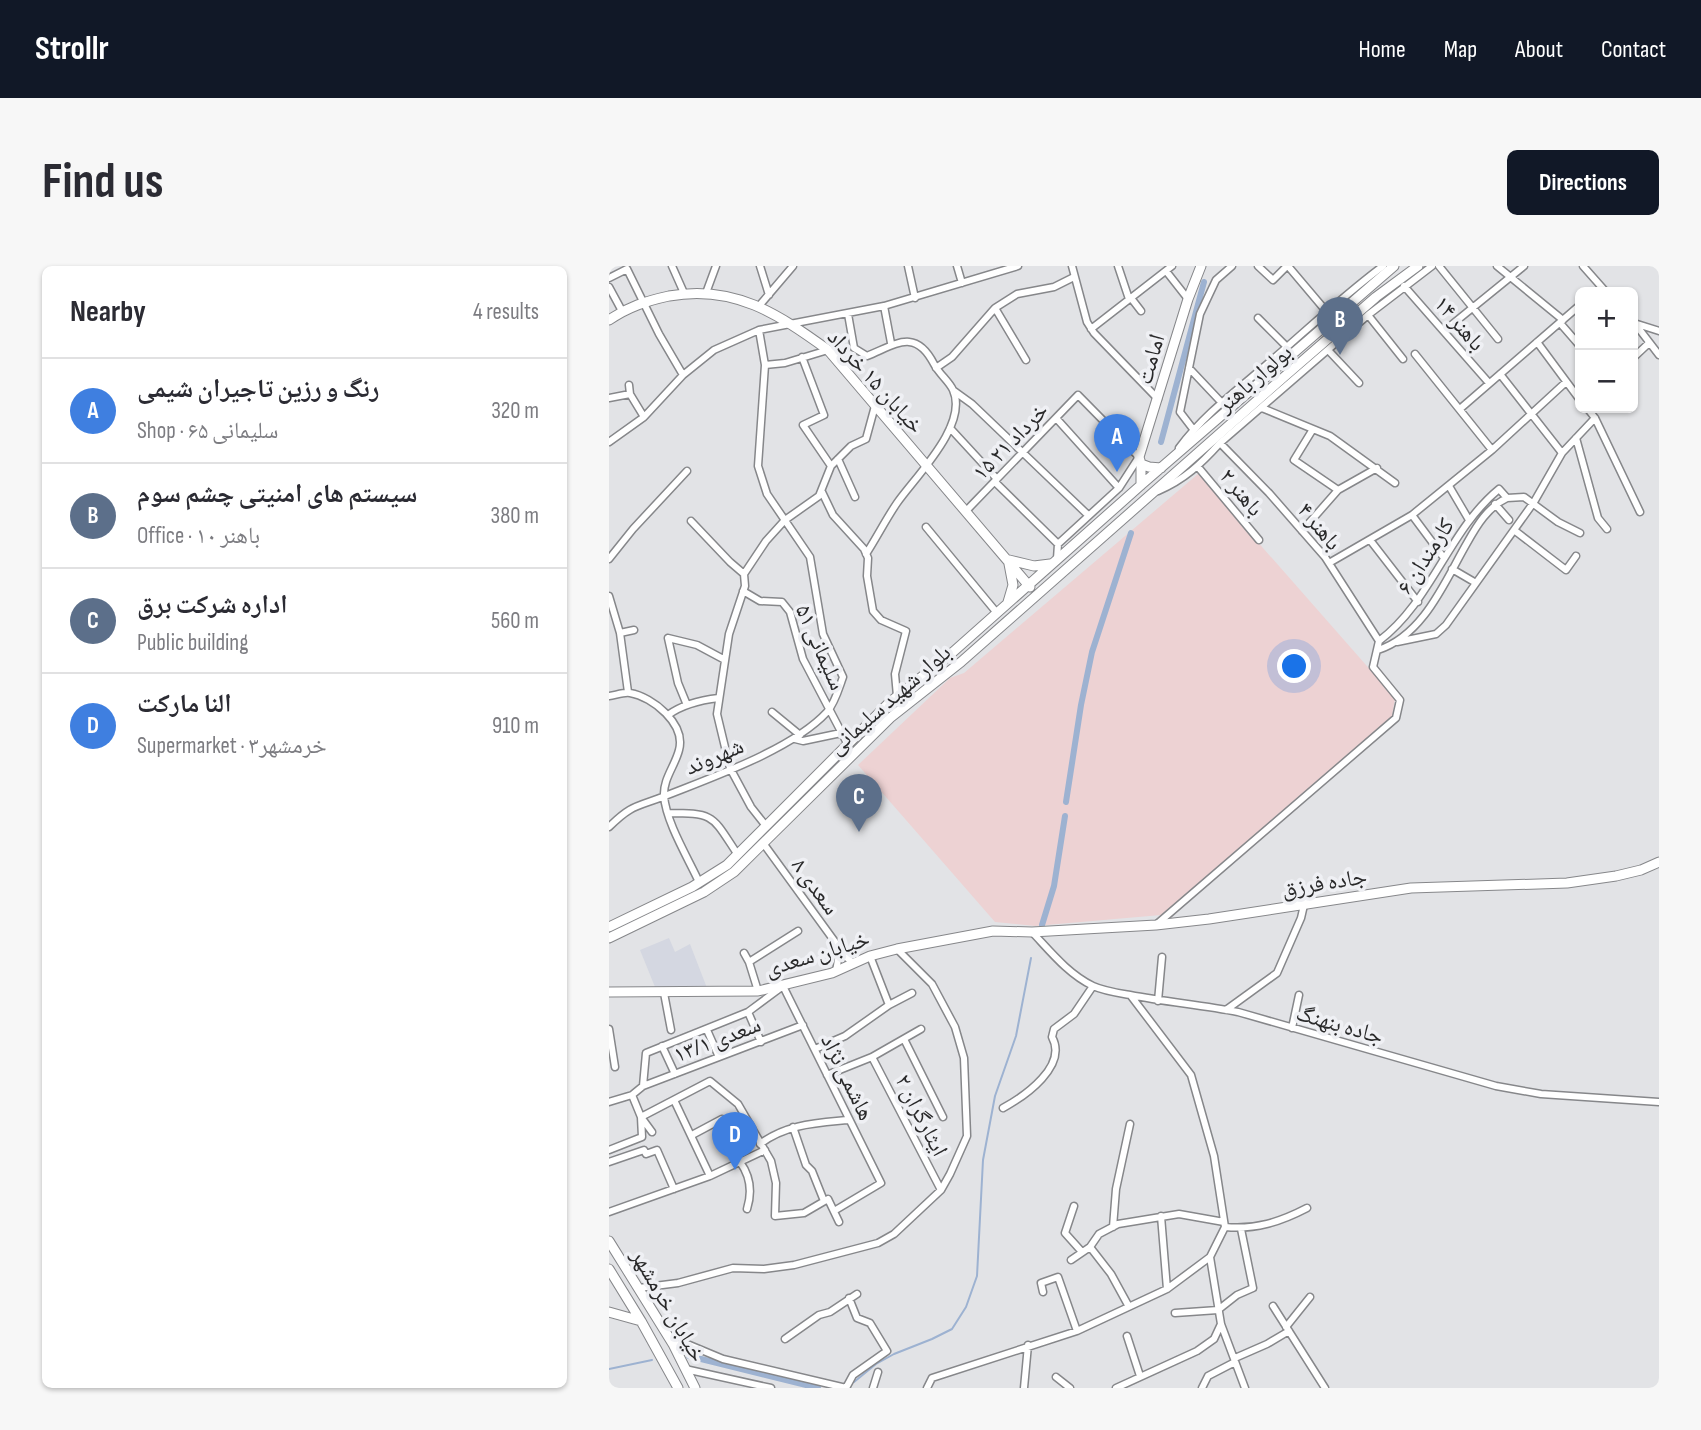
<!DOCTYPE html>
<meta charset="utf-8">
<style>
body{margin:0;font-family:"Sofia Sans Condensed","Noto Naskh Arabic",sans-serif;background:#f7f7f7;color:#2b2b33}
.controls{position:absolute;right:21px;top:21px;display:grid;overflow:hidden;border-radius:10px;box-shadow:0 2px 5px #0004}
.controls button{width:63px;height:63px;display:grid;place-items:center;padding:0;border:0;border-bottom:2px solid #e1e1e2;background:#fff;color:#2b2b33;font:35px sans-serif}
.you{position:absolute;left:686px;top:401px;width:24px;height:24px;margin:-18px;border:5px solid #fff;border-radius:50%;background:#1a73e8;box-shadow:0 0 0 10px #1a73e833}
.badge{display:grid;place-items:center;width:46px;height:46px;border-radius:50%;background:#111827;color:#fff;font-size:23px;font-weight:700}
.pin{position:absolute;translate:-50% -58px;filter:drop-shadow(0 2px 4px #0008)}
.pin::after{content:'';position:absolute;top:37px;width:24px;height:21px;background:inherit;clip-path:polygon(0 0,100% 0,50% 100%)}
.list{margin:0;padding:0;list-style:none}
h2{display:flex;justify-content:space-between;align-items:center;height:91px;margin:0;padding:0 28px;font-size:30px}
h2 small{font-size:23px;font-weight:400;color:#7c7c81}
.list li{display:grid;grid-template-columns:46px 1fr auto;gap:21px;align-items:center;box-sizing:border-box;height:105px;padding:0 28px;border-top:2px solid #e1e1e2}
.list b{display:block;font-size:26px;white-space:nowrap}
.list p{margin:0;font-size:23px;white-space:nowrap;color:#7c7c81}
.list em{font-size:23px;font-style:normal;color:#7c7c81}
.map{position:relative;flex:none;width:1050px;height:1122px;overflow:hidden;border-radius:10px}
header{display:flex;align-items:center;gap:42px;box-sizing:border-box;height:98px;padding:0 35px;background:#111827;color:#fff}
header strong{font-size:33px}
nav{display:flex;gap:38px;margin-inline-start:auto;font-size:24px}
.intro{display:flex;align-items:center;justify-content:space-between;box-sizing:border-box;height:168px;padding:0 42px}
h1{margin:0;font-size:49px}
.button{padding:18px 32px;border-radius:10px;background:#111827;color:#fff;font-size:24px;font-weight:700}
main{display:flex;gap:42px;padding:0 42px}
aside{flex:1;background:#fff;border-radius:10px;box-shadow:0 2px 5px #0004}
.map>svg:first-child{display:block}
.industrial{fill:#edd2d3}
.built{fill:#d4d7e1}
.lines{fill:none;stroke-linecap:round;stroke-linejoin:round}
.stream{stroke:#9db2d1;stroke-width:2}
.canal{stroke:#9db2d1;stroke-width:6}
.street-casing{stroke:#86878a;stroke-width:9}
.secondary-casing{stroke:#86878a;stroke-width:11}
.street{stroke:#fff;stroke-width:6}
.secondary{stroke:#fff;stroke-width:9}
.labels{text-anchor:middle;stroke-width:7;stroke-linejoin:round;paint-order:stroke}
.street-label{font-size:23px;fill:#29292a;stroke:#eff0f4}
</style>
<header>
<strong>Strollr</strong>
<nav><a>Home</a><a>Map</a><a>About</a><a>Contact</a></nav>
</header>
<div class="intro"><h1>Find us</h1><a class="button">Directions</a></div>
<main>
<aside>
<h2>Nearby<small>4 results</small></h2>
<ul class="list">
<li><span class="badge" style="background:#3f7fe0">A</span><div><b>رنگ و رزین تاجیران شیمی</b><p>Shop · سلیمانی ۶۵</p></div><em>320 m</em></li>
<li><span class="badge" style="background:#5c6f8a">B</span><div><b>سیستم های امنیتی چشم سوم</b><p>Office · باهنر ۱۰</p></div><em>380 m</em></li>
<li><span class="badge" style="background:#5c6f8a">C</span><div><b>اداره شرکت برق</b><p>Public building</p></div><em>560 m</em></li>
<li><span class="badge" style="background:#3f7fe0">D</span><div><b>النا مارکت</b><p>Supermarket · خرمشهر۳</p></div><em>910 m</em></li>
</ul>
</aside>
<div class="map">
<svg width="1050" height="1122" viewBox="0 0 1050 1122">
<rect width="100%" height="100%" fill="#e2e3e6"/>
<path class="industrial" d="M 589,208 L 786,432 L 783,450 L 552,649 L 426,660 L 386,656 L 249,499 L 341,412 L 355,407 Z"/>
<path class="built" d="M 60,672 L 66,686 L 81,678 L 98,722 L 46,721 L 31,684 Z"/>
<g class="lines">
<path class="stream" d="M 0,1103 L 43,1094
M 245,1116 L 267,1098 L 285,1088 L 323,1073 L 343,1063 L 357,1041 L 368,1010 L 374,894 L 386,830 L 407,770 L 422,692"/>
<path class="canal" d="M 552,176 L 595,16
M 457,536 L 472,439 L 483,386 L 522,267
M 433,659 L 445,620 L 456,550
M 80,1090 L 209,1122"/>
<g class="street-casing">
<path id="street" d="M 63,0 L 75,27
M 151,0 L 160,29
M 299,0 L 306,32
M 348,0 L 353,17
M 463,0 L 478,56 L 485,67 L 549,133
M 509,0 L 520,33
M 649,0 L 664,14 L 678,0
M 679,0 L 717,45
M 830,0 L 889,73
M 888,0 L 954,54
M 974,0 L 997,26
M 557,5 L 579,33
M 0,12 L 18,3 L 50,68 L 74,109
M 795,20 L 880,117
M 0,21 L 13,45
M 97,27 L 107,0
M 522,32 L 532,45
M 150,40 L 184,0
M 275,40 L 282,77
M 386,42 L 417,94
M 239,48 L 245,82 L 258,90 C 286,79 306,61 325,98 C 330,108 340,115 344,124 C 360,159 306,211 288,237 C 277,253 268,271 257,288
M 759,49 L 794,93
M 649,52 L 678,81
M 1024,55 L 1050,89
M 951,57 L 971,80
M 1025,57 L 1050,65
M 482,63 L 563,0
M 835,65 L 915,0
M 928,76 L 971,134
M 719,84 L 750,117
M 806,88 L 883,184
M 193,91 L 215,149 L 194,159 L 222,200
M 1024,92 L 1040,77
M 156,99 L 176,97 L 219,84
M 327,102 L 343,91 L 386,42 L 408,28 L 445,21 L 465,11
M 580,102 L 613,137
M 891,108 L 953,187
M 20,119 L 21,128 L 35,151
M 345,125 L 363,138 L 479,249
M 0,132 L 21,128
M 653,142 L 721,170 L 786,217
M 852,142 L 971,39
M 978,142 L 986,152 L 1031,246
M 447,152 L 510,222
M 341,162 L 388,213
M 584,163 L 571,146 L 591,48 L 607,14 L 623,0
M 704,163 L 685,194 L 729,224
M 967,172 L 989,252 L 998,263
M 0,176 L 35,151 L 74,109 L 105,84 L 150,64 L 275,40 L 409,0
M 611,177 L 660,227 L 716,291 L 770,375
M 570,182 C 595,148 631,122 663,94 C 700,62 735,29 774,0
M 229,193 L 246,231
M 589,201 L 650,274
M 386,216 L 449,278
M 840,220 L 860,254
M 549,225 C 575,214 592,198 611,177 L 759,49 L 823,0
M 213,226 L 224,249 L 255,283 L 259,292 L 258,310 L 264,345 L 272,354 L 297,365 L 286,408 L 288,430
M 886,238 L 900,254
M 357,245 L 469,129 L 530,191 L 510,222 L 449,278 L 448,293
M 803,249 L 835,292
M 82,255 L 121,296 L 135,308
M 317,261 L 388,347
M 905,264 L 957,304 L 967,290
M 693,265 L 729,224 L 768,202
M 761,274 L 809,336
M 0,293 L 24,263 L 78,205
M 720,297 L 803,249 L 883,184 L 957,116
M 843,303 L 867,317
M 134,325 L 151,335 L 173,336 L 181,346 L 194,393 L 238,477
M 0,330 L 11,367 L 19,426
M 11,367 L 25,364
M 770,375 C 823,335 839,265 890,223 L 898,232 L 915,231 L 949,256 L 971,267
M 788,376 L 827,368 L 837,359 L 925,236 L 953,187 L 986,152
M 769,384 C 815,369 836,315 858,277 C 868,259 879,241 898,232
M 0,430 C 7,429 15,426 21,427 C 44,431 77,458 70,484 C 66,500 54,513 55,530 C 57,556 79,592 90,616
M 78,439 L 69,417 L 59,372 L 88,379 L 116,394
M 163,446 L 191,469
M 59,449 C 74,438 92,434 110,432
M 186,473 L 194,475 L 232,467
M 59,547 C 107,547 103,550 129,589
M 157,560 L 142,541 L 121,502 L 108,448 L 120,368 L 136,320 L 135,308 L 157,275 L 176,254 L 210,230 L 222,200 L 242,180 L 257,173 L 266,140
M 0,561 C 23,538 28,541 56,530 C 104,511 184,483 218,446 C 226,437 230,422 234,411 L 214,368 L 201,291 L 158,228 L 149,200 L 156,99 L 150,64
M 154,577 L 237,691 L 244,697
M 548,658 L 787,452 L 791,434 L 764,401 L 770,375
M 423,666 C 441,685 459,708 484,720 C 495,725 509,727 521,729 C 557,736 593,739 629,746 L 887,820 L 932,828 L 1050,836
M 135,687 L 140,696 L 149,725
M 261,690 L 280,739
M 140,696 L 189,665
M 227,705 L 231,683
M 55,727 L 62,764
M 522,730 L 582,809 L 605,890 L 616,961
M 549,735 L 553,691
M 617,744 L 668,707 L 692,652 L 695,639
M 139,746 L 152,776
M 683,762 L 690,729
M 0,763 L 6,801
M 98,764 L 110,791
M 295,773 L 334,851
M 53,780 L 66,808
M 206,783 L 236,770 L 280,739 L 303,727
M 263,791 L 332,924
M 218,809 L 263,791 L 312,763
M 34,820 L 37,787 L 139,746 L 174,720 L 272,917 L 225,945
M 23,829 L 32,851 L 43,866
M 65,834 L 101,910
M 0,836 L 23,829 L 34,820 L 194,759
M 394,842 C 416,830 459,800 443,771 L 445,763 L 465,748 L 484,720
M 32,851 L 101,815 L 129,838 L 162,895 L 167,917 L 166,950 L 195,947 L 219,933 L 230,956
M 184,861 L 197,899 L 203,905 L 215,935
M 83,869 L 113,853 L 120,870
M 151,878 C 177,858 208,857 239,854
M 0,884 L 33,871 L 32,851
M 0,896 L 35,884 L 37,888 L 48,884 L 65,923
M 131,896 C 142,911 143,927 138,943
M 465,940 L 456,967 L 473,986
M 0,946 L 101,910 L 156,884
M 552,950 L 558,1023
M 504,961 L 507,923 L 521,858
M 616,961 L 601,991 L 612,1058 L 636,1122
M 616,961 C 646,964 671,956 698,942
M 481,981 L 502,1008 L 519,1039
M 462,994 L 481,981 L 490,968 L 509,958 L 570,948 L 615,956
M 30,1022 L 69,1017 L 124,1002 L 155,1003 L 185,999 L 269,977 L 285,968 L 332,924 L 341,908 L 358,870 L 355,792 L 346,761 L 323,718 L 288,683
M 434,1026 L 432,1017 L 449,1011 L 468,1065
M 664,1040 L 716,1122
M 566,1047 L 609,1044 L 628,1029 L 644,1022 L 632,963
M 677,1061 L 701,1031
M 518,1070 L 531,1110
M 176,1073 L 210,1049 L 221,1046 L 248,1028
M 64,1078 L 78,1078 L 114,1093 L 237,1122
M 626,1092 L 658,1078 L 680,1065
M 76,1103 L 162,1122
M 447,1111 L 461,1122
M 237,1122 L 244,1109 L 278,1085 L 261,1057 L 248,1052 L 240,1032
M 264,1122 L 269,1106
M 318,1122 L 323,1112 L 468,1065 L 558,1023 L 601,991
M 415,1122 L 419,1079
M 507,1122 L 588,1085 L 605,1073 L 612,1058
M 593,1122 L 599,1110 L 626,1096"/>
</g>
<g class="secondary-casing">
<path id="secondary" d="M 0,54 C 19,41 37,35 60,30 C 125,18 169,48 219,84 L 421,321
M 532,198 L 530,191 L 579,33 L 592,0
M 532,219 L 532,198 L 540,201 L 552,202
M 400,294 L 425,300 L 441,298
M 399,336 L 404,319 L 400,298
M 0,661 L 83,621 L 118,599 L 281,436 L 344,386 L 532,219 L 785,0
M 0,672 L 95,626 L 125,606 L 281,452 L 352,396 L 675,111 L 767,31 L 809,0
M 0,726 L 149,725 L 223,707 L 261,690 L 288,683 L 384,665 L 423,666 L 547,659 L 600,653 L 802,622 L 958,617 L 1007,610 L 1032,604 L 1050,596
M 0,975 L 64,1078 L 86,1122
M 0,1003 L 32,1055 L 69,1122
M 0,1046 L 32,1055"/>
</g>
<use href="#street" class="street"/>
<use href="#secondary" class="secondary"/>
</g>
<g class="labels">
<g class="street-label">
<text transform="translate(851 57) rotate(49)" y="8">باهنر ۱۴</text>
<text transform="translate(541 93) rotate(-74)" y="8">امامت</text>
<text transform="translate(645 112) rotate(-41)" y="8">بولوار باهنر</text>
<text transform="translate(267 115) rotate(48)" y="8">خیابان ۱۵ خرداد</text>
<text transform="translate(401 175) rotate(-46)" y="8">۱۵ خرداد ۲١</text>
<text transform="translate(633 226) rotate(50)" y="8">باهنر ۲</text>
<text transform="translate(711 260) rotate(50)" y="8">باهنر ۴</text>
<text transform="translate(816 290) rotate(-57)" y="8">کارمندان ۶</text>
<text transform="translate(212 381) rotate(66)" y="8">سلیمانی ۵۱</text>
<text transform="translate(280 433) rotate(-41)" y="8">بلوار شهید سلیمانی</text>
<text transform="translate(105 490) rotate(-23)" y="8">شهروند</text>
<text transform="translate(715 616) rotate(-9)" y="8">جاده فرزق</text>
<text transform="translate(207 620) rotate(54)" y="8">سعدی ۸</text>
<text transform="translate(208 687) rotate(-17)" y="8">خیابان سعدی</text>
<text transform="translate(731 758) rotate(16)" y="8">جاده بنهنگ</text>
<text transform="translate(108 773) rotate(-21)" y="8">سعدی ۱۳/۱</text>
<text transform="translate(239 811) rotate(64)" y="8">هاشمی نژاد</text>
<text transform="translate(313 849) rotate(63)" y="8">ایثارگران ۲</text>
<text transform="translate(60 1039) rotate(60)" y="8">خیابان خرمشهر</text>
</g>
</g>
</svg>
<div class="controls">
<button>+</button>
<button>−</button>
</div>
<div class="you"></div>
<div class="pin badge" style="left:508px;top:206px;background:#3f7fe0">A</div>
<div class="pin badge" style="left:731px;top:89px;background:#5c6f8a">B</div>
<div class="pin badge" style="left:250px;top:566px;background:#5c6f8a">C</div>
<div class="pin badge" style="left:126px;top:904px;background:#3f7fe0">D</div>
</div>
</main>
